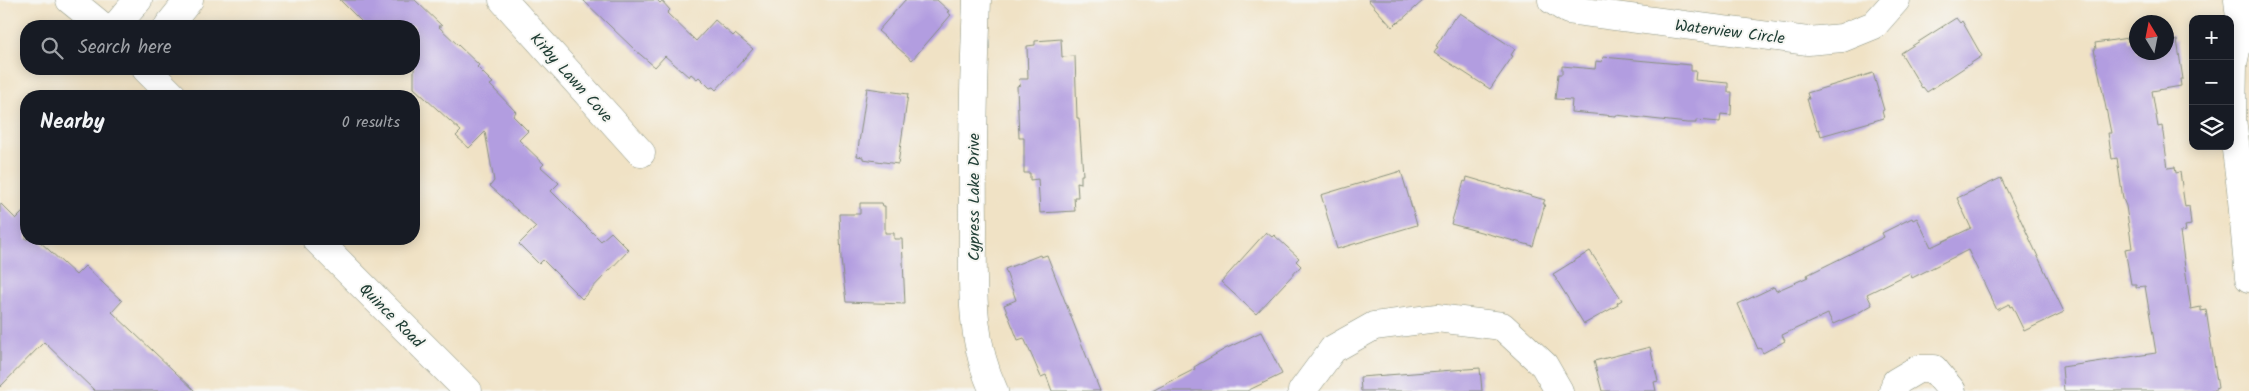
<!DOCTYPE html>
<meta charset="utf-8">
<style>
body{margin:0;font-family:Kalam,sans-serif;background:#242831;color:#f1f3f6}
.controls{position:absolute;right:15px;top:15px;display:grid;overflow:hidden;border-radius:10px;box-shadow:0 2px 12px #0003}
.controls button{width:45px;height:45px;display:grid;place-items:center;padding:0;border:0;border-bottom:1px solid #363941;background:#171b24;color:#f1f3f6;font:25px sans-serif}
.compass{position:absolute;left:2129px;top:15px;width:45px;height:45px;border-radius:50%;background:#171b24;box-shadow:0 2px 12px #0003;rotate:350deg}
.list{margin:0;padding:0;list-style:none}
h2{display:flex;justify-content:space-between;align-items:center;height:65px;margin:0;padding:0 20px;font-size:21px}
h2 small{font-size:16px;font-weight:400;color:#9ea1a6}
.icon{flex:none;width:28px;height:28px;fill:none;stroke:currentColor;stroke-width:2;stroke-linecap:round;stroke-linejoin:round}
.map{position:relative;flex:none;width:2249px;height:391px;overflow:hidden}
.search{position:absolute;background:#171b24;box-shadow:0 2px 12px #0003;left:20px;top:20px;width:400px;height:55px;display:flex;align-items:center;gap:12px;box-sizing:border-box;padding:0 18px;border-radius:20px;color:#9ea1a6;font-size:19px}
.panel{position:absolute;background:#171b24;box-shadow:0 2px 12px #0003;left:20px;top:90px;width:400px;height:155px;border-radius:20px}
.map>svg:first-child{display:block}
.building{fill:#b29de0}
.lines{fill:none;stroke-linecap:round;stroke-linejoin:round}
.minor-casing{stroke:#88907c;stroke-width:29}
.tertiary-casing{stroke:#88907c;stroke-width:29}
.secondary-casing{stroke:#88907c;stroke-width:29}
.minor{stroke:#fff;stroke-width:28}
.tertiary{stroke:#fff;stroke-width:28}
.secondary{stroke:#fff;stroke-width:28}
.labels{text-anchor:middle;stroke-width:4;stroke-linejoin:round;paint-order:stroke}
.street-label{font-size:16px;fill:#1f3d34;stroke:#f6f6f2}
</style>
<div class="map">
<svg width="2249" height="391" viewBox="0 0 2249 391">
<rect width="100%" height="100%" fill="#f6f6f2"/>
<filter id="ink" filterUnits="userSpaceOnUse"><feTurbulence type="fractalNoise" baseFrequency=".02" numOctaves="2"/><feDisplacementMap in="SourceGraphic" scale="10" xChannelSelector="R" yChannelSelector="G"/><feConvolveMatrix kernelMatrix="1 2 1 2 8 2 1 2 1" color-interpolation-filters="sRGB"/></filter>
<filter id="wash" filterUnits="userSpaceOnUse"><feTurbulence type="fractalNoise" baseFrequency=".0096" numOctaves="4" result="noise"/><feDisplacementMap in="SourceGraphic" scale="20" xChannelSelector="R" yChannelSelector="G"/><feGaussianBlur stdDeviation="1.12" result="paint"/><feColorMatrix in="noise" values="0 0 0 0 0 0 0 0 0 0 0 0 0 0 0 0 0 1.4 0 .05"/><feComposite in="paint" operator="in"/></filter>
<g filter="url(#wash)">
<rect width="100%" height="100%" fill="#f0e2c5"/>
<g id="blocks">
<path class="building" d="M 340,0 L 415,0 L 442,26 L 438,26 L 479,65 L 477,67 L 493,83 L 490,85 L 516,112 L 513,116 L 528,131 L 519,140 L 544,164 L 541,167 L 559,183 L 551,191 L 601,241 L 611,232 L 629,250 L 582,299 L 543,260 L 539,264 L 519,244 L 536,227 L 490,186 L 494,181 L 485,132 L 469,148 L 456,136 L 461,131 L 414,88 L 414,26 L 366,26 Z
M 583,0 L 657,0 L 660,3 L 662,1 L 670,10 L 667,13 L 696,41 L 715,20 L 733,36 L 735,34 L 753,49 L 716,90 L 713,87 L 710,88 L 699,77 L 697,79 L 691,74 L 689,77 L 665,56 L 655,67 L 635,50 Z
M 905,0 L 937,0 L 949,11 L 947,12 L 951,15 L 912,60 L 878,31 Z
M 1368,0 L 1424,0 L 1398,23 L 1397,22 L 1392,27 Z
M 1460,13 L 1515,49 L 1511,55 L 1513,56 L 1490,89 L 1434,53 L 1438,47 L 1436,46 L 1454,18 L 1455,19 Z
M 1956,18 L 1960,23 L 1962,21 L 1982,56 L 1927,92 L 1923,87 L 1922,88 L 1901,53 Z
M 2173,35 L 2174,41 L 2177,40 L 2183,79 L 2180,79 L 2181,86 L 2152,91 L 2158,127 L 2162,126 L 2168,168 L 2175,167 L 2176,173 L 2180,172 L 2185,207 L 2189,206 L 2191,225 L 2185,226 L 2186,231 L 2180,232 L 2191,309 L 2201,307 L 2201,311 L 2206,310 L 2218,388 L 2215,389 L 2215,391 L 2064,391 L 2062,367 L 2156,353 L 2145,286 L 2136,287 L 2136,284 L 2131,284 L 2125,249 L 2132,248 L 2126,206 L 2123,199 L 2117,158 L 2112,159 L 2108,133 L 2111,133 L 2094,49 L 2096,49 L 2095,43 L 2128,38 L 2128,42 L 2136,41 L 2136,52 L 2166,52 L 2166,36 Z
M 1061,39 L 1062,57 L 1075,56 L 1077,118 L 1079,118 L 1083,175 L 1081,175 L 1081,183 L 1077,182 L 1078,197 L 1074,197 L 1075,211 L 1040,213 L 1038,179 L 1030,180 L 1030,173 L 1024,173 L 1024,138 L 1019,138 L 1017,86 L 1020,85 L 1019,79 L 1028,79 L 1027,46 L 1035,45 L 1035,41 Z
M 1603,57 L 1691,65 L 1691,71 L 1696,71 L 1695,80 L 1728,83 L 1728,92 L 1732,92 L 1731,115 L 1721,114 L 1720,122 L 1696,120 L 1696,123 L 1687,123 L 1616,115 L 1616,116 L 1571,112 L 1572,100 L 1555,99 L 1558,74 L 1562,74 L 1562,66 L 1595,69 L 1596,61 L 1602,62 Z
M 1873,73 L 1884,110 L 1882,111 L 1884,118 L 1821,136 L 1819,129 L 1817,130 L 1807,99 L 1809,99 L 1807,93 Z
M 867,88 L 908,94 L 898,164 L 863,159 L 863,157 L 857,156 Z
M 1401,171 L 1417,225 L 1337,249 L 1321,195 Z
M 1467,177 L 1545,200 L 1543,204 L 1545,204 L 1533,246 L 1451,224 L 1464,181 L 1466,182 Z
M 2001,178 L 2064,312 L 2024,331 L 2012,306 L 2010,307 L 2009,304 L 1997,310 L 1968,250 L 1912,278 L 1910,273 L 1867,294 L 1872,305 L 1856,314 L 1833,324 L 1828,314 L 1782,335 L 1785,341 L 1763,353 L 1760,348 L 1758,349 L 1738,304 L 1774,287 L 1776,291 L 1808,277 L 1807,275 L 1884,237 L 1882,233 L 1912,218 L 1913,220 L 1917,218 L 1931,247 L 1971,228 L 1957,198 Z
M 0,203 L 16,219 L 26,209 L 26,239 L 37,239 L 76,275 L 85,266 L 122,301 L 112,312 L 195,391 L 95,391 L 44,342 L 0,387 Z
M 860,203 L 882,203 L 883,206 L 885,206 L 885,233 L 894,233 L 894,239 L 902,239 L 905,304 L 846,302 L 841,259 L 839,214 L 860,214 Z
M 1266,232 L 1272,237 L 1274,235 L 1299,258 L 1296,261 L 1301,266 L 1256,314 L 1221,282 Z
M 1590,251 L 1622,300 L 1617,303 L 1618,305 L 1584,324 L 1553,274 Z
M 1040,255 L 1041,257 L 1047,255 L 1100,391 L 1052,391 L 1046,375 L 1041,377 L 1024,338 L 1018,340 L 1004,305 L 1016,300 L 1005,269 Z
M 1261,332 L 1282,374 L 1247,391 L 1152,391 L 1195,369 L 1194,367 L 1225,349 Z
M 1650,347 L 1658,381 L 1654,382 L 1656,391 L 1602,391 L 1594,361 Z
M 1480,368 L 1482,391 L 1361,391 L 1360,377 Z"/>
</g>
</g>
<g filter="url(#ink)">
<use href="#blocks" fill-opacity="0" stroke="#88907c" stroke-width="1"/>
<g class="lines">
<g class="minor-casing">
<path id="minor" d="M 503,0 L 641,153
M 977,0 C 974,75 972,149 973,224 C 973,280 969,339 994,391
M 1552,0 L 1568,10 L 1808,41 L 1842,38 L 1874,25 L 1896,0
M 2238,0 L 2241,27 L 2233,64 L 2232,119 L 2241,189 L 2249,278
M 1302,391 L 1333,349 L 1374,326 L 1437,318 L 1502,326 L 1544,365 L 1559,391
M 1893,391 L 1896,382 L 1918,369 L 1934,369 L 1952,391"/>
</g>
<g class="tertiary-casing">
<path id="tertiary" d="M 116,26 L 138,0
M 168,26 L 189,0"/>
</g>
<g class="secondary-casing">
<path id="secondary" d="M 70,0 L 102,26
M 146,69 L 173,96
M 316,239 L 468,391"/>
</g>
<use href="#minor" class="minor"/>
<use href="#tertiary" class="tertiary"/>
<use href="#secondary" class="secondary"/>
</g>
</g>
<g class="labels">
<g class="street-label">
<text transform="translate(1730 31) rotate(7)" y="6">Waterview Circle</text>
<text transform="translate(572 77) rotate(48)" y="6">Kirby Lawn Cove</text>
<text transform="translate(973 197) rotate(-90)" y="6">Cypress Lake Drive</text>
<text transform="translate(392 315) rotate(45)" y="6">Quince Road</text>
</g>
</g>
</svg>
<div class="controls">
<button>+</button>
<button>−</button>
<button><svg class="icon" aria-label="layers" viewBox="0 0 24 24"><path d="M12 4l9 5-9 5-9-5zM3 14l9 5 9-5"/></svg></button>
</div>
<svg class="compass" viewBox="-18 -18 36 36"><path d="M0-13l5 13h-10z" fill="#e53935"/><path d="M0 13l5-13h-10z" fill="#9ea1a6"/></svg>
<div class="search"><svg class="icon" aria-label="search" viewBox="0 0 24 24"><circle cx="10" cy="10" r="6"/><path d="M15 15l6 6"/></svg>Search here</div>
<section class="panel">
<h2>Nearby<small>0 results</small></h2>
<ul class="list">
</ul>
</section>
</div>
